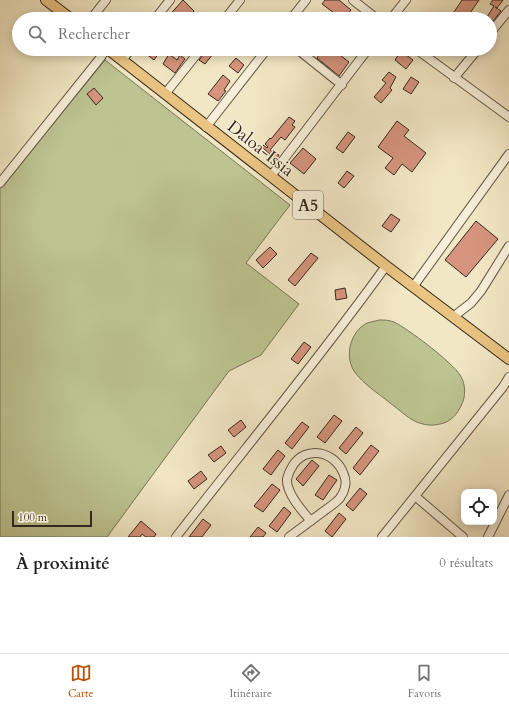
<!DOCTYPE html>
<html lang="fr">
<meta charset="utf-8">
<style>
body{margin:0;font-family:Cardo,serif;background:#f2f2f2;color:#202124}
.controls{position:absolute;right:12px;bottom:12px;display:grid;overflow:hidden;border-radius:8px;box-shadow:0 2px 10px #0003}
.controls button{width:36px;height:36px;display:grid;place-items:center;padding:0;border:0;border-bottom:1px solid #e0e0e0;background:#fff;color:#202124;font:20px sans-serif}
.scale{position:absolute;left:12px;bottom:10px;width:80px;box-sizing:border-box;padding-left:4px;border:2px solid #34291e;border-top:0;font-size:11px;line-height:14px;white-space:nowrap;color:#34291e;-webkit-text-stroke:3px #f7efd9;paint-order:stroke}
.list{margin:0;padding:0;list-style:none}
h2{display:flex;justify-content:space-between;align-items:center;height:52px;margin:0;padding:0 16px;font-size:17px}
h2 small{font-size:13px;font-weight:400;color:#757577}
.icon{flex:none;width:22px;height:22px;fill:none;stroke:currentColor;stroke-width:2;stroke-linecap:round;stroke-linejoin:round}
.map{position:relative;flex:none;width:509px;height:537px;overflow:hidden}
.search{position:absolute;background:#fff;box-shadow:0 2px 10px #0003;left:12px;right:12px;top:12px;height:44px;display:flex;align-items:center;gap:10px;box-sizing:border-box;padding:0 14px;border-radius:22px;color:#757577;font-size:15px}
.sheet{height:116px;background:#fff}
nav{display:flex;justify-content:space-around;align-items:center;box-sizing:border-box;height:56px;border-top:1px solid #e0e0e0;background:#fff;font-size:11px;color:#757577}
nav a{display:grid;justify-items:center;gap:2px}
nav .on{color:#b45309}
.map>svg:first-child{display:block}
.green{fill:#bdc492;stroke:#787658}
.building{fill:#d6947e;stroke:#34291e}
.lines{fill:none;stroke-linecap:round;stroke-linejoin:round}
.minor-casing{stroke:#645848;stroke-width:10}
.major-casing{stroke:#34291e;stroke-width:12}
.minor{stroke:#f7efd9;stroke-width:8}
.major{stroke:#e9c482;stroke-width:10}
.labels{text-anchor:middle;stroke-width:3;stroke-linejoin:round;paint-order:stroke}
.shield{fill:#f7efd9;stroke:#6e6456;stroke-width:1}
.shield-label{font-size:16px;font-weight:bold;fill:#34291e}
.street-label{font-size:17px;fill:#34291e;stroke:#f7efd9}
</style>
<div class="map">
<svg width="509" height="537" viewBox="0 0 509 537">
<rect width="100%" height="100%" fill="#f2e7c4"/>
<filter id="stains"><feTurbulence type="fractalNoise" baseFrequency=".005" numOctaves="4"/><feColorMatrix values="0 0 0 0 .2 0 0 0 0 .09 0 0 0 0 .02 0 0 0 .5 -.17"/></filter>
<radialGradient id="worn" r=".72"><stop offset=".6" stop-color="#630" stop-opacity="0"/><stop offset="1" stop-color="#630" stop-opacity=".3"/></radialGradient>
<path class="green" d="M 105,60 L 290,205 L 246,263 L 299,304 L 261,355 L 229,371 L 107,537 L 0,537 L 0,188 Z
M 379,320 C 384,320 389,320 394,322 C 407,328 452,362 460,375 C 466,384 466,397 461,406 C 457,414 452,420 444,423 C 437,425 430,426 423,424 C 411,422 400,410 390,403 C 378,393 363,384 354,371 C 344,355 351,331 367,323 C 371,322 375,321 379,320 Z"/>
<path class="building" d="M 183,0 L 194,11 L 188,19 L 166,19 Z
M 325,0 L 339,0 L 351,10 L 344,19 L 342,19 L 322,4 Z
M 462,0 L 479,0 L 466,19 L 463,19 L 454,12 Z
M 493,0 L 503,0 L 497,8 L 495,7 L 501,11 L 493,21 L 487,17 L 494,6 L 490,4 Z
M 148,49 L 162,49 L 154,60 L 145,53 Z
M 208,49 L 217,49 L 205,64 L 199,60 Z
M 312,49 L 336,49 L 335,51 L 349,62 L 339,76 L 317,58 L 319,55 Z
M 401,51 L 413,60 L 406,69 L 395,60 Z
M 169,54 L 177,60 L 180,55 L 185,59 L 175,73 L 163,64 Z
M 236,58 L 244,65 L 238,73 L 229,66 Z
M 389,72 L 396,77 L 390,88 L 392,90 L 381,103 L 374,97 L 386,83 L 382,80 Z
M 223,75 L 230,81 L 224,90 L 226,91 L 218,101 L 208,94 Z
M 411,77 L 419,82 L 411,94 L 403,89 Z
M 94,88 L 103,98 L 96,105 L 87,94 Z
M 289,117 L 295,121 L 292,125 L 295,127 L 285,140 L 281,137 L 270,150 L 279,155 L 276,160 L 262,147 L 263,145 L 267,148 L 268,147 L 265,144 L 270,138 L 271,139 Z
M 397,121 L 409,130 L 404,136 L 426,153 L 412,172 L 402,164 L 394,175 L 385,168 L 393,158 L 378,147 Z
M 348,132 L 355,137 L 343,153 L 336,148 Z
M 303,148 L 316,159 L 304,174 L 290,163 Z
M 347,171 L 354,176 L 344,188 L 338,183 Z
M 391,214 L 400,220 L 391,232 L 382,226 Z
M 476,221 L 498,239 L 466,277 L 445,260 Z
M 270,247 L 277,254 L 263,268 L 256,260 Z
M 311,253 L 318,258 L 295,286 L 288,280 Z
M 345,288 L 347,298 L 336,300 L 335,290 Z
M 304,342 L 311,347 L 298,364 L 291,359 Z
M 334,415 L 342,421 L 325,443 L 317,437 Z
M 241,420 L 246,427 L 234,437 L 228,430 Z
M 302,422 L 309,427 L 292,449 L 285,443 Z
M 356,427 L 363,433 L 346,454 L 339,448 Z
M 371,445 L 379,451 L 360,475 L 353,468 Z
M 221,446 L 226,453 L 214,462 L 208,455 Z
M 278,450 L 285,456 L 271,475 L 263,469 Z
M 312,460 L 319,466 L 303,486 L 296,479 Z
M 201,471 L 207,479 L 194,489 L 188,481 Z
M 329,475 L 337,480 L 323,500 L 315,495 Z
M 272,484 L 280,490 L 263,512 L 254,506 Z
M 360,488 L 367,494 L 353,511 L 346,505 Z
M 284,507 L 291,513 L 277,532 L 269,526 Z
M 339,513 L 346,519 L 332,537 L 325,531 Z
M 203,519 L 211,525 L 202,537 L 189,537 Z
M 141,521 L 156,534 L 154,537 L 146,537 L 142,534 L 140,537 L 128,537 Z
M 258,527 L 266,533 L 263,537 L 250,537 Z"/>
<g class="lines">
<g class="minor-casing">
<path id="minor" d="M 353,0 L 377,19
M 91,19 L 106,0
M 155,19 L 170,0
M 225,19 L 240,0
M 291,19 L 306,0
M 391,19 L 406,0
M 490,33 L 509,10
M 297,49 L 342,85
M 416,49 L 509,117
M 122,60 L 131,49
M 454,78 L 478,49
M 165,94 L 201,49
M 206,127 L 267,49
M 271,176 L 368,49
M 0,183 L 101,57 L 106,49
M 413,287 L 509,154
M 453,317 L 471,303 L 481,291 L 509,246
M 415,496 L 463,537
M 176,537 C 246,447 319,359 386,266
M 289,537 C 301,528 312,520 324,511 C 329,507 336,503 340,498 C 345,491 347,482 344,475 C 336,451 305,444 292,467 C 290,470 288,475 287,479 C 286,493 302,511 311,521
M 382,537 L 503,387 L 509,377
M 488,537 L 509,495"/>
</g>
<g class="major-casing">
<path id="major" d="M 46,0 L 71,19
M 108,49 L 386,266 L 509,359"/>
</g>
<use href="#minor" class="minor"/>
<use href="#major" class="major"/>
</g>
<g class="labels">
<rect class="shield" x="293" y="191" width="30" height="28" rx="3"/>
<g class="shield-label">
<text x="308" y="211">A5</text>
</g>
<g class="street-label">
<text transform="translate(261 148) rotate(38)" y="6">Daloa-Issia</text>
</g>
</g>
<rect width="100%" height="100%" filter="url(#stains)"/>
<rect width="100%" height="100%" fill="url(#worn)"/>
</svg>
<div class="controls">
<button><svg class="icon" aria-label="locate" viewBox="0 0 24 24"><circle cx="12" cy="12" r="6"/><path d="M12 2v4M12 18v4M2 12h4M18 12h4"/></svg></button>
</div>
<div class="scale">100 m</div>
<div class="search"><svg class="icon" aria-label="search" viewBox="0 0 24 24"><circle cx="10" cy="10" r="6"/><path d="M15 15l6 6"/></svg>Rechercher</div>
</div>
<section class="sheet">
<h2>À proximité<small>0 résultats</small></h2>
<ul class="list">
</ul>
</section>
<nav>
<a class="on"><svg class="icon" aria-label="map" viewBox="0 0 24 24"><path d="M3 6l6-2 6 2 6-2v14l-6 2-6-2-6 2zM9 4v14M15 6v14"/></svg>Carte</a>
<a><svg class="icon" aria-label="directions" viewBox="0 0 24 24"><path d="M12 3l9 9-9 9-9-9zM9 14v-3h6M13 9l2 2-2 2"/></svg>Itinéraire</a>
<a><svg class="icon" aria-label="saved" viewBox="0 0 24 24"><path d="M7 4h10v16l-5-4-5 4z"/></svg>Favoris</a>
</nav>
